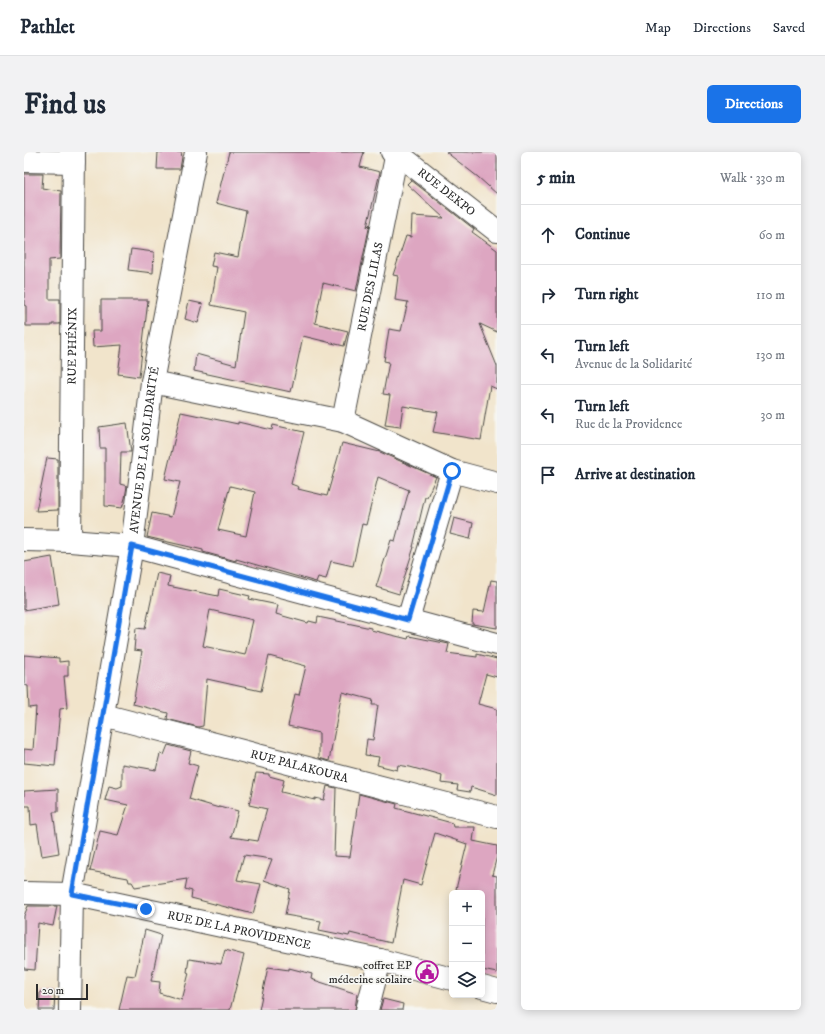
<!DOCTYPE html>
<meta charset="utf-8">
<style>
body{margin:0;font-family:"IM FELL DW Pica",serif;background:#f2f2f3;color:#1f2937}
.controls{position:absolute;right:12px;bottom:12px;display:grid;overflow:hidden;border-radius:6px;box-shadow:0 2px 10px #0003}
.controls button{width:36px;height:36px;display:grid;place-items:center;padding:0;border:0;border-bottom:1px solid #e0e1e3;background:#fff;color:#1f2937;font:20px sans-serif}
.scale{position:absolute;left:12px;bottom:10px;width:52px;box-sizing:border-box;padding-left:4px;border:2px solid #2b2b2b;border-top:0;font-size:11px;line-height:14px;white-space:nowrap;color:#2b2b2b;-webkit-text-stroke:3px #f6f6f2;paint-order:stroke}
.stop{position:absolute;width:12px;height:12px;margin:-9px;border:3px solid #1a73e8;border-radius:50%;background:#fff}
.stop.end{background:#1a73e8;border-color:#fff;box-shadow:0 1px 4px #0008}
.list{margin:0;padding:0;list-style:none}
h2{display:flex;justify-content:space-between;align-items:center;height:52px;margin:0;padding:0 16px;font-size:17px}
h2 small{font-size:13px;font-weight:400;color:#747a83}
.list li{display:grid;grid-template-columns:26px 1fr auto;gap:12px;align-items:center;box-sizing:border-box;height:60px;padding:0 16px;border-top:1px solid #e0e1e3}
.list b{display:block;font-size:15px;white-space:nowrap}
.list p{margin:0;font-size:13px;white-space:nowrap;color:#747a83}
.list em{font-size:13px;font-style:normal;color:#747a83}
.icon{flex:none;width:22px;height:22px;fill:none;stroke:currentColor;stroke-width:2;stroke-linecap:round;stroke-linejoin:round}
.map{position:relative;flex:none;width:473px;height:858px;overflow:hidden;border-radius:6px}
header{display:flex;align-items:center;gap:24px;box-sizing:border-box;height:56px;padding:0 20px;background:#fff;border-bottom:1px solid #e0e1e3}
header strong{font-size:19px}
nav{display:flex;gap:22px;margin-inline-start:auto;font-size:14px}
.intro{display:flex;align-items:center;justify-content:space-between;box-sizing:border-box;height:96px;padding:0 24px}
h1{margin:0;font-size:28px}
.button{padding:10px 18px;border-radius:6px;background:#1a73e8;color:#fff;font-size:14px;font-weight:700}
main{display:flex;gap:24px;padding:0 24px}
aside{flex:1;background:#fff;border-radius:6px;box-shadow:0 2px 10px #0003}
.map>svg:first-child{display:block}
.building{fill:#dda6c1;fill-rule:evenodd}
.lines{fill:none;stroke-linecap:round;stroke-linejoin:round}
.minor-casing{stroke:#494743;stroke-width:24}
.minor{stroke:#fff;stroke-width:22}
.route{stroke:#1a73e8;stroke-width:5}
.labels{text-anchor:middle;stroke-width:3.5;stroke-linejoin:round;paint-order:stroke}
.street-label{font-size:12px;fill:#2b2b2b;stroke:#f6f6f2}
.poi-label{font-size:12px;fill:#2b2b2b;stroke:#f6f6f2;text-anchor:end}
</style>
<header>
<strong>Pathlet</strong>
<nav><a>Map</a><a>Directions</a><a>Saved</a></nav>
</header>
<div class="intro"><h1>Find us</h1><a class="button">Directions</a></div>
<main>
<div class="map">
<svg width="473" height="858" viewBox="0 0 473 858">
<rect width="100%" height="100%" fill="#f6f6f2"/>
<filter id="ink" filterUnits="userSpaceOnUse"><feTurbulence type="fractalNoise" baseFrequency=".025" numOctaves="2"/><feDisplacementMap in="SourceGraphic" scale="8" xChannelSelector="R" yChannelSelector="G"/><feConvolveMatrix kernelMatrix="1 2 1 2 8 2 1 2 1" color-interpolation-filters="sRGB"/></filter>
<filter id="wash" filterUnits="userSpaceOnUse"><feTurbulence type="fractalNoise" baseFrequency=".012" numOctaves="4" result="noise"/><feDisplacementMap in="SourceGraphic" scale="16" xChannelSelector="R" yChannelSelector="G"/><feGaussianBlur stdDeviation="0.9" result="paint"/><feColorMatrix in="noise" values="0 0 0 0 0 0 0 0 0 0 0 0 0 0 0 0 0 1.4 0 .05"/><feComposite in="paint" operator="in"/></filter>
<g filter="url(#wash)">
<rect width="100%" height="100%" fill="#f1e4cb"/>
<g id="blocks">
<path class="building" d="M 134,0 L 157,0 L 158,5 L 156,17 L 133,17 Z
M 205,0 L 340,0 L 336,15 L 356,20 L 343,75 L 346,72 L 332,139 L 299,131 L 291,171 L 324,179 L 320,194 L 279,184 L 267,240 L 170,219 L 172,202 L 212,213 L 220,160 L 187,153 L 193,115 L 187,114 L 190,100 L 214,105 L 222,59 L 192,51 Z
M 422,0 L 473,0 L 473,42 L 454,25 Z
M 0,22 L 19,22 L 18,36 L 37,39 L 36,107 L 25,108 L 25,147 L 36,147 L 36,172 L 28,172 L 28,174 L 2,174 L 2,154 L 0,153 Z
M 387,28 L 450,77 L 448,80 L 473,98 L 473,180 L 456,172 L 473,214 L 473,237 L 466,234 L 457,288 L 409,280 L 414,260 L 379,254 L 376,275 L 361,273 L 366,243 L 359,242 L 365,210 L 360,209 L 365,177 L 377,179 L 384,150 L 371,148 L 374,124 L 369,123 L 382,84 L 387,85 L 388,64 L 420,66 L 383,32 Z
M 107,97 L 130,100 L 129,121 L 104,118 Z
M 77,148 L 124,148 L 115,225 L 94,222 L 98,193 L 69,195 L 68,179 L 77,179 Z
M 165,149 L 179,152 L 174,171 L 161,167 Z
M 157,260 L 214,272 L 214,270 L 248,278 L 249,273 L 280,280 L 267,332 L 275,335 L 274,337 L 303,344 L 318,291 L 356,300 L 412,325 L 403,345 L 401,345 L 389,395 L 390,395 L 375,442 L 352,435 L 367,388 L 371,389 L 385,338 L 354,325 L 342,373 L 338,372 L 329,414 L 307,409 L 302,427 L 294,425 L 292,430 L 212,407 L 212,409 L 179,400 L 179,398 L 123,385 L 128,361 L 147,365 L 156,330 L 141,327 ZM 206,334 L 231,340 L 222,384 L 194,378 Z
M 103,271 L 107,300 L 97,300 L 96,332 L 103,334 L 101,346 L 98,356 L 81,354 L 81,296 L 76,296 L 75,275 Z
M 23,306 L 34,307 L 34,358 L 12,359 Z
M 430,366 L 449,371 L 446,387 L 426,382 Z
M 28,405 L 35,452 L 0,458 L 0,410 Z
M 133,421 L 146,424 L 144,434 L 194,444 L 195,437 L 226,444 L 225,447 L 254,453 L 252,462 L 284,471 L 285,469 L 293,471 L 294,465 L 347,476 L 347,478 L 384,487 L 385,484 L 425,492 L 423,501 L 453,505 L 453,502 L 473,507 L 473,525 L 462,522 L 454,552 L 473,557 L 473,643 L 447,635 L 446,640 L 433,638 L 434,633 L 417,631 L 418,624 L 386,615 L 374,613 L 373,618 L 353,613 L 355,605 L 341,603 L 343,587 L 349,588 L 354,553 L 348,553 L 349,548 L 318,540 L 305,609 L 295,606 L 295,581 L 264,574 L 271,542 L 275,543 L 282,514 L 245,504 L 237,539 L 183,527 L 179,574 L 174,575 L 143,567 L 144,561 L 109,552 L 118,499 L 110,498 L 112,476 L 121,477 ZM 186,458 L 229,468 L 221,503 L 179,494 Z
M 467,428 L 473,429 L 473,476 L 448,472 L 449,459 L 460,460 Z
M 0,503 L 35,506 L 35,510 L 44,509 L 44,524 L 40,524 L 43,556 L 36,557 L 31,614 L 0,611 L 0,597 L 9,598 L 12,555 L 5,556 L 4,534 L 0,533 Z
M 144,593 L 167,599 L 164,611 L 174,614 L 165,647 L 195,656 L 195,654 L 214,659 L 207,685 L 234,689 L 243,657 L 225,653 L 232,621 L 245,622 L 245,624 L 260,628 L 257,640 L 291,648 L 291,646 L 300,648 L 303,634 L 312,636 L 310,704 L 326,705 L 335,642 L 373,652 L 372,656 L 428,671 L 429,675 L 451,675 L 449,689 L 473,694 L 473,704 L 468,723 L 473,724 L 473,821 L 458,818 L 458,741 L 444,741 L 432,737 L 443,692 L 411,681 L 397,733 L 379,728 L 367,791 L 326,781 L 325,784 L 295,778 L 297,769 L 261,763 L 266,737 L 240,728 L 248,707 L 220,703 L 213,728 L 237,732 L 229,762 L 167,746 L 168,739 L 161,737 L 163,727 L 111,735 L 108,730 L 105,730 L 104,726 L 66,719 L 76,679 L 94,683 L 104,653 L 81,648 L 85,634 L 93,636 L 98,634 L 98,612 L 132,618 L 136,602 L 140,603 Z
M 34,637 L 34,660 L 29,660 L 35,701 L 18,704 L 13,672 L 7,673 L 6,654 L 0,654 L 0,639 Z
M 4,754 L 33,754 L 29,774 L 14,771 L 11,818 L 0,817 L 0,764 Z
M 121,778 L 137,783 L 127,829 L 136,830 L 135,841 L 158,848 L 165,821 L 163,820 L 165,807 L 197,812 L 201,798 L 220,803 L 206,858 L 95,858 L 103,823 L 111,824 Z
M 244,815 L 265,818 L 265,816 L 288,822 L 287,827 L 333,842 L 331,858 L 235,858 Z
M 31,839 L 30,858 L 15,858 L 16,840 Z
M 359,847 L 379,852 L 378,858 L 356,858 Z"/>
</g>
</g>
<g filter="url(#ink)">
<use href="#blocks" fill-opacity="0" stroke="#494743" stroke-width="1"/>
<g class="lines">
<g class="minor-casing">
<g id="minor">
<path id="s1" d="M 368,0 L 373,1 L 473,79"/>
<path d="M 0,9 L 50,10"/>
<path d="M 128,230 L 319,269 L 428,319 L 473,331"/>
<path id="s2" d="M 319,269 L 373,0"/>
<path d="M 0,388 L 46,389 L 108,394 L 473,492"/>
<path id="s3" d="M 46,389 L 50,0"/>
<path d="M 384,468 L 428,319"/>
<path id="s4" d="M 79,563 L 473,665"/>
<path id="s5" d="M 0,741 L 48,742 L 356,808 L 428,827"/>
<path d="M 458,835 L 473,839"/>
<path id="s6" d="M 46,858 L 48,742 L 108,394 L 128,230 L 172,0"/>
<path d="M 343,858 L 356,808"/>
</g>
</g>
<use href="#minor" class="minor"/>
</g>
</g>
<g class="lines" filter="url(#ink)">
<path class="route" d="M 122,757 L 48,742 L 108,394 L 384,468 L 428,319"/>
</g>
<defs>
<g id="civic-ring" transform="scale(1.15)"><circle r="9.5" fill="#f6f6f2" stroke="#b5179e" stroke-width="1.5"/><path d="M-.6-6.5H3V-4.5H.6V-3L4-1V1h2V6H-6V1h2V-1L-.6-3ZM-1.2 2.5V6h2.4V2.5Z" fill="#b5179e"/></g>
</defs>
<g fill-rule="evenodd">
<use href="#civic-ring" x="403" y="820"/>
</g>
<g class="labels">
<g class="street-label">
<text dy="4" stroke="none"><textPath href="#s1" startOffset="68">RUE DEKPO</textPath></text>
<text dy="4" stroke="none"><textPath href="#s2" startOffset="137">RUE DES LILAS</textPath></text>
<text dy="4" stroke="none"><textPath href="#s3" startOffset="195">RUE PHÉNIX</textPath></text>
<text dy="4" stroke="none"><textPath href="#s6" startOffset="566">AVENUE DE LA SOLIDARITÉ</textPath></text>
<text dy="4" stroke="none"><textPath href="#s4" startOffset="203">RUE PALAKOURA</textPath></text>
<text dy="4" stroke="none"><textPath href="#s5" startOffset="219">RUE DE LA PROVIDENCE</textPath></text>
</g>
<g class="poi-label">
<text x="388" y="817">coffret EP<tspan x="388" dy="14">médecine scolaire</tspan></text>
</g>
</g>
</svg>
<div class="controls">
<button>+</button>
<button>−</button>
<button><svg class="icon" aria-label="layers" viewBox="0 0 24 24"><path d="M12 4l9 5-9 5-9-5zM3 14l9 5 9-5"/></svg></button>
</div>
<div class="scale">20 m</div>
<div class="stop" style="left:428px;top:319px"></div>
<div class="stop end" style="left:122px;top:757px"></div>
</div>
<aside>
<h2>5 min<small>Walk · 330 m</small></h2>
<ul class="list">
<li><svg class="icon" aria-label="ahead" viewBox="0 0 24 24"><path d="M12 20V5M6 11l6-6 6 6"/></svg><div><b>Continue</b></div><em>60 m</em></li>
<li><svg class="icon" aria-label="right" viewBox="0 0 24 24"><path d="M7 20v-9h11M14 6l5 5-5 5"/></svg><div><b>Turn right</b></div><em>110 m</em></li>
<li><svg class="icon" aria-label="left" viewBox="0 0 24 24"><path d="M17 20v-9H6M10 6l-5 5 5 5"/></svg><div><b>Turn left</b><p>Avenue de la Solidarité</p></div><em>130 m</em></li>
<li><svg class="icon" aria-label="left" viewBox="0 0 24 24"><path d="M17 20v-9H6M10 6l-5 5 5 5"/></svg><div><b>Turn left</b><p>Rue de la Providence</p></div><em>30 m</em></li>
<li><svg class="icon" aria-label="arrive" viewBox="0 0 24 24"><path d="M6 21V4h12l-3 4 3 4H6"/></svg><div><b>Arrive at destination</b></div></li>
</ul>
</aside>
</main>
